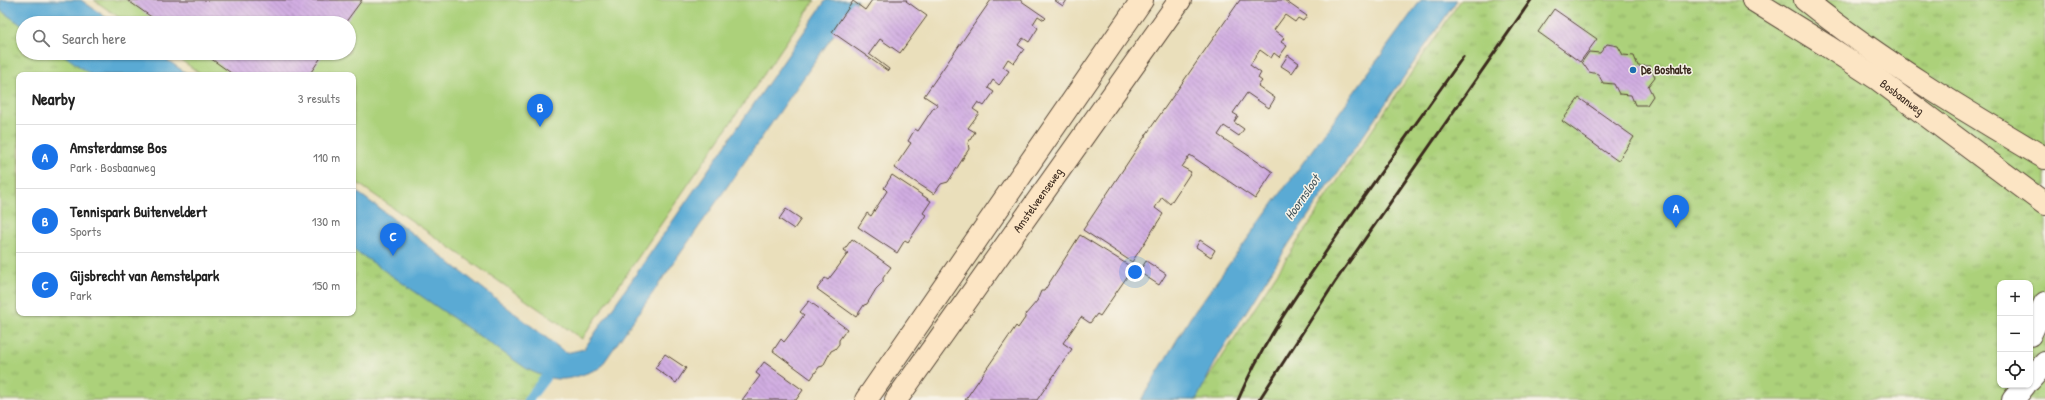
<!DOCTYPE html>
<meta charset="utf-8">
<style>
body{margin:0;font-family:"Patrick Hand",sans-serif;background:#f2f2f2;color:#222}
.controls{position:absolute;right:12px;bottom:12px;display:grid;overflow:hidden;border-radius:8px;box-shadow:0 1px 3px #0004}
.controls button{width:36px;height:36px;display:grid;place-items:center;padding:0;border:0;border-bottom:1px solid #e0e0e0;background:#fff;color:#222;font:20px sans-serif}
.you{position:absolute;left:1135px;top:272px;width:14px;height:14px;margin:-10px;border:3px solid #fff;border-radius:50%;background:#1a73e8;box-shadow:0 0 0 6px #1a73e833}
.badge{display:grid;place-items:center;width:26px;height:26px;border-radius:50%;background:#1a73e8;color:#fff;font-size:13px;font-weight:700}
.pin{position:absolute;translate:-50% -33px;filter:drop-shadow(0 1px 2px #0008)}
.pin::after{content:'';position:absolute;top:21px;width:14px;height:12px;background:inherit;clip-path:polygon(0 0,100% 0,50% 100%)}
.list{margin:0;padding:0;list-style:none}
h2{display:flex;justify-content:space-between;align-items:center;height:52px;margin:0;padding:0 16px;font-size:17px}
h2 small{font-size:13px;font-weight:400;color:#767676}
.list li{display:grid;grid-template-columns:26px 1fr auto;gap:12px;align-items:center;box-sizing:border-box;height:64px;padding:0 16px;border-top:1px solid #e0e0e0}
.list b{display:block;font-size:15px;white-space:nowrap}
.list p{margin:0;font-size:13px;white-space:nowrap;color:#767676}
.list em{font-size:13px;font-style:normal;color:#767676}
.icon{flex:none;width:22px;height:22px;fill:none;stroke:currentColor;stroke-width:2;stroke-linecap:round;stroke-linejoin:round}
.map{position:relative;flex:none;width:2045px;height:400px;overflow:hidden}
.search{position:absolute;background:#fff;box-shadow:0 1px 3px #0004;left:16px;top:16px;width:340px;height:44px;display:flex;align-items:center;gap:10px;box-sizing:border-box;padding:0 14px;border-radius:22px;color:#767676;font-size:15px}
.panel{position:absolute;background:#fff;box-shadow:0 1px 3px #0004;left:16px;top:72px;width:340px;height:244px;border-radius:8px}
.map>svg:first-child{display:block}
.park{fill:url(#park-tufts);stroke:#747e4c;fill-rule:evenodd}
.pitch{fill:#acd17a;stroke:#747e4c}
.water{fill:#5aaad4;stroke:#4a6a79}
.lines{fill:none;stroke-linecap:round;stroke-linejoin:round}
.stream{stroke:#5aaad4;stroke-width:10}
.building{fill:url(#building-back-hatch)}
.street-casing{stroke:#554536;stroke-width:24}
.secondary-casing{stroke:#554536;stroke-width:24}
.street{stroke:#fff;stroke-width:22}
.secondary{stroke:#fce5c4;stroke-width:22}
.rail{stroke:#3b2a1e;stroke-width:3}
.poi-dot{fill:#1f6fb2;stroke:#f7f3e8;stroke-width:1.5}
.labels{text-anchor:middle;stroke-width:3;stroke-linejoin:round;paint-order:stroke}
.poi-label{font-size:12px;font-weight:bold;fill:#3b2a1e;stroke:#f7f3e8;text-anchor:start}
.street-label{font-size:12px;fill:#3b2a1e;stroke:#f7f3e8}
.water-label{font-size:13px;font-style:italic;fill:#46575e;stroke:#f7f3e8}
</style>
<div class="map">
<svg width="2045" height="400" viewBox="0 0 2045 400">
<defs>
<pattern id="park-tufts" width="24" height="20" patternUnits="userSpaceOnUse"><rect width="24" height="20" fill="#acd17a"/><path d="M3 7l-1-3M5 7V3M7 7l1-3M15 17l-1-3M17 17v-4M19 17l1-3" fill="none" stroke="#8daa63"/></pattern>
<pattern id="building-back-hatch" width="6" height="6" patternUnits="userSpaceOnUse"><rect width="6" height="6" fill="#d1ade2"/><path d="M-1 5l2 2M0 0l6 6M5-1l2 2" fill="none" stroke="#ab8db7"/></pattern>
</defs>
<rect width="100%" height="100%" fill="#f7f3e8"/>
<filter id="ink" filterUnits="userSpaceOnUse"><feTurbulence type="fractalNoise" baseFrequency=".025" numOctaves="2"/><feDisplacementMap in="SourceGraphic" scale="8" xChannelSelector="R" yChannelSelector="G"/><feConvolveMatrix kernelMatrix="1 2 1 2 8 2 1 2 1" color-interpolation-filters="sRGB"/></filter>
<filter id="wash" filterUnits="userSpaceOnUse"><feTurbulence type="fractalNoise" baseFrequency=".012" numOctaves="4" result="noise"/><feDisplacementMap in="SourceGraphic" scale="16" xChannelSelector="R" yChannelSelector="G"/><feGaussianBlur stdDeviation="0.9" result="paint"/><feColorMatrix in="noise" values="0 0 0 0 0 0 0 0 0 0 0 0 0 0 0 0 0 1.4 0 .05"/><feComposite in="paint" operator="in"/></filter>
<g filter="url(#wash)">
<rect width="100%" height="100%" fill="#eadfbb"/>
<path class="park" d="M 0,0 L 23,23 L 23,53 L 148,53 L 178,75 L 19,75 L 19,313 L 353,313 L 353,199 L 561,349 L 526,400 L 0,400 Z
M 1461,0 L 2045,0 L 2045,400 L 1194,400 L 1342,174 ZM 2000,283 L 2030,283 L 2030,385 L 2000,385 Z"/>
<path class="pitch" d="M 94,0 L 815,0 L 582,339 L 353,180 L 353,75 L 202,75 L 171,53 L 349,53 L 349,23 L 127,23 Z"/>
<path class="water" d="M 0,0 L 81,0 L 114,23 L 23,23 L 23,26 L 0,10 Z
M 826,0 L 858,0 L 600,368 C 569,380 559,385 527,369 L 353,249 L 353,189 L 383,211 L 566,353 L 584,349 Z
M 1421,0 L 1457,0 L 1290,242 L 1220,353 L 1196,400 L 1141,400 L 1190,318 Z
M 61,53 L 157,53 L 189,75 L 91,75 Z"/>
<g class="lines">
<path class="stream" d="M 528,400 L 545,378"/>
</g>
<g id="blocks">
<path class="building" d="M 127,0 L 362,0 L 345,23 L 160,23 Z
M 872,0 L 907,0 L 906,1 L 927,16 L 900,53 L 880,39 L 869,54 L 889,69 L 888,71 L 832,32 L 853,1 L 865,10 Z
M 991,0 L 1020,0 L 1046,18 L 1044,20 L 1038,16 L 1033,24 L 1038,28 L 1029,42 L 1023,38 L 1018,45 L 1024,49 L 1015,62 L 1014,63 L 1008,59 L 1003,67 L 1009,71 L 1000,84 L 999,85 L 993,80 L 988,88 L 994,92 L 984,106 L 978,102 L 973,109 L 979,113 L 968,128 L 975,132 L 968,143 L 969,149 L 948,182 L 941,184 L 934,194 L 894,168 L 911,143 L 908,141 L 915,129 L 918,131 L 934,107 L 936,108 L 938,105 L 924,96 Z
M 1054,0 L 1067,0 L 1063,6 Z
M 1240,0 L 1284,0 L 1307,16 L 1303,21 L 1298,18 L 1295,22 L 1285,15 L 1274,30 L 1284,38 L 1281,42 L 1287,46 L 1279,57 L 1274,53 L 1271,58 L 1260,50 L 1250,65 L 1261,73 L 1258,78 L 1262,81 L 1258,86 L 1275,98 L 1269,108 L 1247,93 L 1233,113 L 1238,116 L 1234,122 L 1244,129 L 1239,136 L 1224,126 L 1218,135 L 1273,172 L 1255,199 L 1190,155 L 1182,167 L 1191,172 L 1170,204 L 1162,197 L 1155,208 L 1163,214 L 1132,262 L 1083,230 L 1150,129 Z
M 1554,9 L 1597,39 L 1580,62 L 1538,32 Z
M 1607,44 L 1618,46 L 1623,55 L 1634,56 L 1638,66 L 1650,66 L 1655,77 L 1648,86 L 1653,96 L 1647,105 L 1635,105 L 1631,95 L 1619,94 L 1614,84 L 1603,83 L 1598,74 L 1589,72 L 1582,62 L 1589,52 L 1600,53 Z
M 203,53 L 324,53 L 309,75 L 234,75 Z
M 1288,55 L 1299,63 L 1292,73 L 1281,66 Z
M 1579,98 L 1634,137 L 1618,161 L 1562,121 Z
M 892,175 L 931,201 L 923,213 L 926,215 L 908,242 L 905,240 L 897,253 L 858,227 L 867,213 L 871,216 L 887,191 L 884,188 Z
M 786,209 L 801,219 L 794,229 L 779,219 Z
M 1080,235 L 1133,268 L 1100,316 L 1097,314 L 1090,323 L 1081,317 L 1063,343 L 1072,349 L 1037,400 L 965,400 L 1016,326 L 1018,328 L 1025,318 L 1025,315 L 1037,301 L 1041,291 L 1044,291 Z
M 852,239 L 891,267 L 883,278 L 883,282 L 876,289 L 867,304 L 864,305 L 856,317 L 817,289 L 825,278 L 828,280 L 838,267 L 848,253 L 844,250 Z
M 1200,240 L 1215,250 L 1211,257 L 1196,247 Z
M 1146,261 L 1166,274 L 1159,285 L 1139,272 Z
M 809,301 L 847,329 L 839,340 L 839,344 L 835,349 L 831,351 L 823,366 L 819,367 L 811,379 L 773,351 L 781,339 L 784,342 L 794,329 L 804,315 L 800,312 Z
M 665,354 L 686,368 L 676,383 L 655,368 Z
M 764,362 L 803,390 L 796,400 L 742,400 L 760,376 L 756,373 Z"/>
</g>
</g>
<g filter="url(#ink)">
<use href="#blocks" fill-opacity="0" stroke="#554536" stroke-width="1"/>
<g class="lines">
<g class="street-casing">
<path id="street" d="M 2030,335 L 2045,303
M 2030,380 L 2045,363
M 2013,400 L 2025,385"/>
</g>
<g class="secondary-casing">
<g id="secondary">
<path id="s1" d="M 1753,0 L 1827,46 L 1876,78 L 2045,204"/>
<path d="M 1805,0 C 1880,60 1962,109 2045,158"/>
<path d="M 866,400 L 1142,0"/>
<path id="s2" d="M 896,400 L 1180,0"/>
</g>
</g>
<use href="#street" class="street"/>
<use href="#secondary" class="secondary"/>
<path class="rail" d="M 1238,400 C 1260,348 1291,303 1323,256 C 1368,189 1416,124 1463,57
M 1259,400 L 1335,282 L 1531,0"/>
</g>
</g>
<circle class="poi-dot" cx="1633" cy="70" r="4"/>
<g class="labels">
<g class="poi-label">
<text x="1641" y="74">De Boshalte</text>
</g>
<g class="street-label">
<text dy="4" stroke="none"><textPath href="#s1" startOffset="178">Bosbaanweg</textPath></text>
<text dy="4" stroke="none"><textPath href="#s2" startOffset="245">Amstelveenseweg</textPath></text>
</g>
<g class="water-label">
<text transform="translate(1302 197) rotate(-55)" y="5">Hoornsloot</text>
</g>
</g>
</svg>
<div class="controls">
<button>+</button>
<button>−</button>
<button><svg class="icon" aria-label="locate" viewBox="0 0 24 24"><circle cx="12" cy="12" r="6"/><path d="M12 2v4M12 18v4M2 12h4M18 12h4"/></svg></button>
</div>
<div class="you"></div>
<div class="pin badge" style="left:1676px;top:228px">A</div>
<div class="pin badge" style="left:540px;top:127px">B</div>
<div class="pin badge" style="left:393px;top:256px">C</div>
<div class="search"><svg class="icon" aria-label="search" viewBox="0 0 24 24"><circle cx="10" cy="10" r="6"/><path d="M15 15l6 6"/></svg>Search here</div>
<section class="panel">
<h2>Nearby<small>3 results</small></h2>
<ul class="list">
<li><span class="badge">A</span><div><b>Amsterdamse Bos</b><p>Park · Bosbaanweg</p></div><em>110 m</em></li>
<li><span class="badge">B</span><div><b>Tennispark Buitenveldert</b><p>Sports</p></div><em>130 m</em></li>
<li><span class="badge">C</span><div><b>Gijsbrecht van Aemstelpark</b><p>Park</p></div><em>150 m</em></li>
</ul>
</section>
</div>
